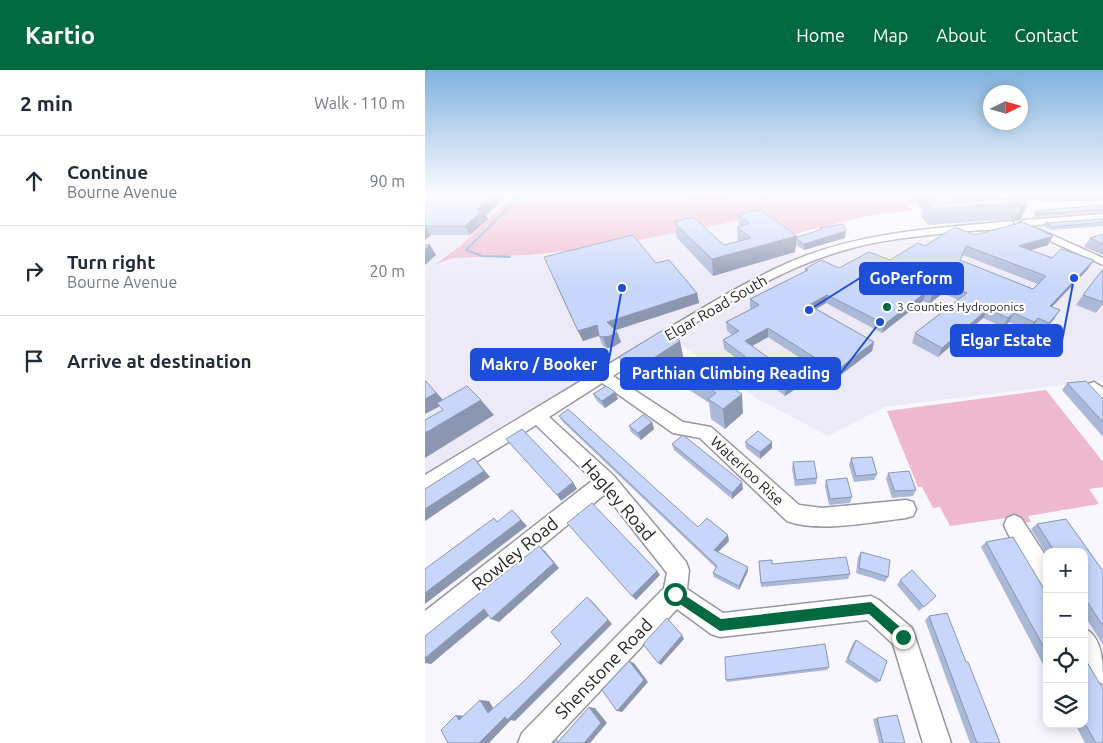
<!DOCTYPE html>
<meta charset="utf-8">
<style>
body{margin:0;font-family:Ubuntu,sans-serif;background:#f6f6f7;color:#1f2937}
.controls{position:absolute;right:15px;bottom:15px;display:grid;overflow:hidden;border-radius:10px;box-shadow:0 2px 12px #0003}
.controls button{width:45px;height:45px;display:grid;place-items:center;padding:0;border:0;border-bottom:1px solid #e0e1e3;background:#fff;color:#1f2937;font:25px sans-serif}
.compass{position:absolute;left:558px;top:15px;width:45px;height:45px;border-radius:50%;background:#fff;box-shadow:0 2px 12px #0003;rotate:85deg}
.stop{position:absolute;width:15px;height:15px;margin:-11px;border:4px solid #01693f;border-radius:50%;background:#fff}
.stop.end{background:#01693f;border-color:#fff;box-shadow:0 1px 5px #0008}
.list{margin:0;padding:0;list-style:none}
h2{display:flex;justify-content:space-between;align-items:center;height:65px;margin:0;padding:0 20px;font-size:21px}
h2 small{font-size:16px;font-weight:400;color:#747a83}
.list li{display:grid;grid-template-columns:32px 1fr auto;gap:15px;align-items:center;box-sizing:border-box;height:90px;padding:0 20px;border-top:1px solid #e0e1e3}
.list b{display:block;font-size:19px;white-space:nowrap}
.list p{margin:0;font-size:16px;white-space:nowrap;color:#747a83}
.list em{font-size:16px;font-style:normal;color:#747a83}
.icon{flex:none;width:28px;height:28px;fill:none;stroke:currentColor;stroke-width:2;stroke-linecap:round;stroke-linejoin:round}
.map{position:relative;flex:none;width:678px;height:673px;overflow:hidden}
header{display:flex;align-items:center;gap:30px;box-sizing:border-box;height:70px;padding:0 25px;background:#01693f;color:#fff}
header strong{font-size:24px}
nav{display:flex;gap:28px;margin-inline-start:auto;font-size:18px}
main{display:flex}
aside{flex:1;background:#fff}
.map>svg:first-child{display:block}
.built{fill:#edeaf8}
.green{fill:#eeb9ce}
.forest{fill:#e7b2c7}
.water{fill:#84b0d2}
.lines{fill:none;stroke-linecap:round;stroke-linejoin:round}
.stream{stroke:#84b0d2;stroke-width:2}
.minor-casing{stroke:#98979d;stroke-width:3}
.minor{fill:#fff;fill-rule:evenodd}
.wall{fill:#acb8d8;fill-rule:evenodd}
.shaded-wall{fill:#8c96b0}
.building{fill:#c8d6fb;stroke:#8c96b0;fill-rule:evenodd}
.route{fill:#01693f}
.poi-dot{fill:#01693f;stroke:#fff;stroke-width:2}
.labels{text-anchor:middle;stroke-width:4.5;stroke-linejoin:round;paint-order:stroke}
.far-poi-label{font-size:12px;fill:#252427;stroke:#fff;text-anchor:start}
.street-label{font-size:15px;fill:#252427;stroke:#fff}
.near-street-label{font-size:18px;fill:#252427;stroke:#fff}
.leader{fill:none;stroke:#1d4ed8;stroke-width:2}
.callout-dot{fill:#1d4ed8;stroke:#fff;stroke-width:2}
.callout{fill:#1d4ed8;stroke:#1d4ed8;stroke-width:2}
.callout-label{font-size:16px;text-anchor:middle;font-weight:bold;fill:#fff}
</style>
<header>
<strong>Kartio</strong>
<nav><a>Home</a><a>Map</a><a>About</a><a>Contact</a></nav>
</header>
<main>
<aside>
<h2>2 min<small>Walk · 110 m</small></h2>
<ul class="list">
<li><svg class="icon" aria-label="ahead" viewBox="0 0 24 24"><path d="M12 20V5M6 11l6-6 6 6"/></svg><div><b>Continue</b><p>Bourne Avenue</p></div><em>90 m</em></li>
<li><svg class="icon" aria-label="right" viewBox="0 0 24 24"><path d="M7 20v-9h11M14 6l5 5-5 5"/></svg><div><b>Turn right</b><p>Bourne Avenue</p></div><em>20 m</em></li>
<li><svg class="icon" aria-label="arrive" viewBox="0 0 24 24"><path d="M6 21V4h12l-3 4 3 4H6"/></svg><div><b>Arrive at destination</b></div></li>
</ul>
</aside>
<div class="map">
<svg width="678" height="673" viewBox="0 0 678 673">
<rect width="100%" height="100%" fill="#f8f6fe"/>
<path class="built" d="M 0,124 L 90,124 L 34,177 L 17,188 L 12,195 L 28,188 L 103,185 L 177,177 L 329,148 L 378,187 L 291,227 L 175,304 L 0,411 Z
M 594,158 L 678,198 L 678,310 L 460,337 L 403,366 L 331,328 L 245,267 L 361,198 L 455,169 L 567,162 Z"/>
<path class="green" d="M 90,124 L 515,124 L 519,132 L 483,134 L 487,140 L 441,146 L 354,168 L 328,148 L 177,177 L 103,185 L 28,188 L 9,195 L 34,177 Z
M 621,320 L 678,392 L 678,417 L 664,419 L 674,434 L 603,446 L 606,452 L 585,455 L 581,448 L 525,456 L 515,437 L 508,438 L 497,417 L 493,417 L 462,341 Z"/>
<path class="forest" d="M 267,124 L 291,124 L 328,146 L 276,155 L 271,151 L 273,138 Z"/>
<path class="water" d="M 578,124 L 678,124 L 678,131 C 655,130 597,135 578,124 Z"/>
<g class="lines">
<path class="stream" d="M 85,187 L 57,186 L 41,180 L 97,124"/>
<g class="minor-casing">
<path id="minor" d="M 678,144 L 678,150 L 599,156 L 594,153 L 599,150 Z
M 585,151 L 588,152 L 588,156 C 574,160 558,160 543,161 C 505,165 465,168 427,178 C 340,201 264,258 188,306 L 258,352 L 286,357 L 374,435 L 397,438 L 481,430 L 488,432 L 491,439 L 488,446 L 481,448 C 446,452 395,463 362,451 L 275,368 L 248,363 L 177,313 L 124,347 L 188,405 L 261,492 L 264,500 L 262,519 L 298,543 L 446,526 L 454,530 L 487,558 L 526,673 L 498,673 L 468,574 L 442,550 L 295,567 L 286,564 L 252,539 L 126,673 L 93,673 L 97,663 L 239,518 L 242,503 L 180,424 L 9,565 L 0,568 L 0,541 L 168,410 L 111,355 L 0,423 L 0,405 C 72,361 145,318 217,274 C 270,243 323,208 380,186 C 446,161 516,158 585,151 Z
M 607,156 L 678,188 L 678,195 L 603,161 L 603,157 Z
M 669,312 L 678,318 L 678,334 L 672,332 L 661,318 L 663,314 Z
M 589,445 L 596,448 L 622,488 L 622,520 L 614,517 L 582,462 L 579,455 L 582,448 Z
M 659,558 C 678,567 678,593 678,614 C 655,604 659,579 659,558 Z"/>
</g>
<use href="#minor" class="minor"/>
</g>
<path class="wall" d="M 0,124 L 84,124 L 61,145 L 63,149 L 45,165 L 6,165 L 0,170 Z
M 495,124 L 578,124 L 576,130 L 603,134 L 595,150 L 590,151 L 585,149 L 504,155 L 496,147 L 498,140 L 492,134 Z
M 678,135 L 678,142 L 609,147 L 609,144 L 610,141 Z
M 313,145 L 371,167 L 395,160 L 395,158 L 420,168 L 379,180 L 371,175 L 370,182 L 288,206 L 252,168 L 249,152 L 299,175 L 313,172 L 312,157 L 314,156 Z
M 678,149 L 678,156 L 626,160 L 618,156 L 620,153 Z
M 678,164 L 678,185 L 659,177 L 665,168 Z
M 550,165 L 628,166 L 623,175 L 605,180 L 663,199 L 627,237 L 629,249 L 618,262 L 608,257 L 604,261 L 584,252 L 578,257 L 558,248 L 513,287 L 487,273 L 490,263 L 533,230 L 518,223 L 504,234 L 498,231 L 457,263 L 401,233 L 391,239 L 449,272 L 447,281 L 409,310 L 343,267 L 327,276 L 372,318 L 360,326 L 299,279 L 298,270 L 307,265 L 302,261 L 301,252 L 326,239 L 325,238 L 325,229 L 380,202 L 380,199 L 414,198 L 465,190 L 500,176 ZM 538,185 L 613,214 L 608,219 L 535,190 Z
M 119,187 L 231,193 L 272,223 L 274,233 L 191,260 L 192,262 L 196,272 L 188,277 L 182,278 L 178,276 L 174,266 L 158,271 Z
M 678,199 L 678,234 L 671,243 L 651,235 L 658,225 Z
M 255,271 L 259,291 L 217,320 L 201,308 L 194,287 Z
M 255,297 L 294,309 L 318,343 L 300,359 L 286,349 L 284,333 L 260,317 Z
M 642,313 L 678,329 L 678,367 L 637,320 Z
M 190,322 L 193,329 L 180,338 L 172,331 L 168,324 Z
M 134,346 L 273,457 L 304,471 L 293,482 L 323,497 L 323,501 L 314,520 L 289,507 L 288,503 L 291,498 L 138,352 Z
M 227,352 L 229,359 L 216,370 L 206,362 L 204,356 Z
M 320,372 L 347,372 L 347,378 L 335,389 L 321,378 Z
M 247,374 L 318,419 L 307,429 L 249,380 Z
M 426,388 L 452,404 L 449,410 L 429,412 L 424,395 Z
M 368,392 L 392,408 L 391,414 L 370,416 L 367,399 Z
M 463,403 L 491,420 L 488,426 L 467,428 L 461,409 Z
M 401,410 L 427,427 L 425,433 L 404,435 L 400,416 Z
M 641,449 L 678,501 L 678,575 L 659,545 L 659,482 L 622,482 L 622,485 L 606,459 L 612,454 Z
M 561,472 L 622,524 L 622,602 L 556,477 Z
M 436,482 L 463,507 L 460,512 L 431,503 L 433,487 Z
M 347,494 L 425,504 L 423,509 L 336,517 L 334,496 Z
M 475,510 L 511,526 L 494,541 L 472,515 Z
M 504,546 L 541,592 L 575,673 L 545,673 L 500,550 Z
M 431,570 L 455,611 L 451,613 L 420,592 L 428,573 Z
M 659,587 L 678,673 L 660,673 L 650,654 L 659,654 Z
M 404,597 L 402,600 L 302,612 L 301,610 Z
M 452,648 L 480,673 L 454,673 L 448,649 Z"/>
<path class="shaded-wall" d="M 70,124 L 84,124 L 61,145 L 63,149 L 45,165 L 40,156 L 51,140 Z
M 603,134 L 595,150 L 590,151 L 597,135 Z
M 0,156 L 6,165 L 0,170 Z
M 421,161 L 420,168 L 379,180 L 379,174 Z
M 372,166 L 370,182 L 288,206 L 287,189 Z
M 628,166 L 623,175 L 590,185 L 594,176 Z
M 5,175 L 11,185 L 0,195 L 0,179 Z
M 669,190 L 663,199 L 619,245 L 625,236 Z
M 522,214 L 518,223 L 504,234 L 507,225 Z
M 501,222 L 498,231 L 457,263 L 460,254 Z
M 272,223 L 274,233 L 185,262 L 182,252 Z
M 402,225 L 401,233 L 383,244 L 384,235 Z
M 563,239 L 558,248 L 513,287 L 517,278 Z
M 635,240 L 629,249 L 618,262 L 624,253 Z
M 589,243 L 584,252 L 578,257 L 583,248 Z
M 613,248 L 608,257 L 604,261 L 609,252 Z
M 172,255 L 176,265 L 158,271 L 153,261 Z
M 343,258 L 343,267 L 320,280 L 320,271 Z
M 192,262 L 196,272 L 188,277 L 182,278 L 178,267 Z
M 255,271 L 259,291 L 217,320 L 210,300 Z
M 449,272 L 447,281 L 409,310 L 411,301 Z
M 373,309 L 372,318 L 360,326 L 361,317 Z
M 10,321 L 21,333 L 0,344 L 0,329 Z
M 190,322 L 193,329 L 180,338 L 177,331 Z
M 317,324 L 318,343 L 300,359 L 298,339 Z
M 56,330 L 69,345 L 0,388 L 0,363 Z
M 227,352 L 229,359 L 216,370 L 213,363 Z
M 347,372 L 347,378 L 335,389 L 335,382 Z
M 49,388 L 65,407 L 0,451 L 0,439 Z
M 148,412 L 152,419 L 136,431 L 132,425 Z
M 317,412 L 318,419 L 307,429 L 307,423 Z
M 87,440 L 102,456 L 0,534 L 0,523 Z
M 303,465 L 304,471 L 290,485 L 289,480 Z
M 114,476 L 120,481 L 134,498 L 74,552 L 66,549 Z
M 323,497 L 323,501 L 314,520 L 314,516 Z
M 232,501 L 235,505 L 211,530 L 207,526 Z
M 162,527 L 167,531 L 187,554 L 90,651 L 86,650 L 64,673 L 54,673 L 80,647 L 183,550 Z
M 59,539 L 67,543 L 6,594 L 0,593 L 0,588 Z
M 257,565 L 259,569 L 236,595 L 233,593 Z
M 204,591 L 209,593 L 223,612 L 197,642 L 192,641 Z
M 55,630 L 64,631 L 72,644 L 63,643 Z
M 164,637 L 170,638 L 182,653 L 165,673 L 159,673 Z
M 31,645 L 41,646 L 34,650 Z"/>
<path class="building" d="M 0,124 L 70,124 L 51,140 L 58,140 L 40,156 L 0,156 Z
M 502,124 L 519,124 L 532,133 L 593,128 L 603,134 L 597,135 L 592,133 L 509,139 L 501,132 L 504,131 L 502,129 L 508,129 Z
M 529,124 L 578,124 L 533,127 Z
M 678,135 L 678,139 L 611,144 L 610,141 Z
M 334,139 L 372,166 L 287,189 L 249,152 L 268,147 L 299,175 L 326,168 L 312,157 L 325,153 L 313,145 Z
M 678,149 L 678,152 L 628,157 L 620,153 Z
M 598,152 L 628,166 L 594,176 L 627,188 L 636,179 L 669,190 L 625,236 L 635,240 L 624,253 L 613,248 L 609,252 L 589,243 L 583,248 L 563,239 L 517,278 L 490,263 L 542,223 L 522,214 L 507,225 L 501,222 L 460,254 L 402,225 L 384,235 L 449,272 L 411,301 L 343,258 L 320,271 L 373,309 L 361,317 L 298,270 L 314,261 L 301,252 L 334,235 L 325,229 L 383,200 L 380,199 L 396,190 L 414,198 L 444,182 L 465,190 L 493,173 L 500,176 L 530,157 L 550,165 ZM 541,176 L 621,206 L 608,219 L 535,190 Z
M 418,154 L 421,161 L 379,174 L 370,168 L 397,159 L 395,158 Z
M 678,164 L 678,174 L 665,168 Z
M 208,165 L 231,193 L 244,190 L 272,223 L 182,252 L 192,262 L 185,266 L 178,267 L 174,266 L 172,255 L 153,261 L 119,187 Z
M 0,175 L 5,175 L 0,179 Z
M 678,199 L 678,232 L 658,225 Z
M 238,260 L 255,271 L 210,300 L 194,287 Z
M 267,288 L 294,305 L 291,307 L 317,324 L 298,339 L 283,329 L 291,323 L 284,318 L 285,316 L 255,297 Z
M 1,311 L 11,323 L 0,329 L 0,312 Z
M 661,311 L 678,329 L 678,352 L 642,313 Z
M 42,316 L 56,330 L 0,363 L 0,350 L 18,340 L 12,333 Z
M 181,316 L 190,322 L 177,331 L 168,324 Z
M 143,339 L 273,457 L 282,448 L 303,465 L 289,480 L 323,497 L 314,516 L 288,503 L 292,496 L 134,346 Z
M 218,345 L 227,352 L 213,363 L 204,356 Z
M 97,359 L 148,412 L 132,425 L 81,369 Z
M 333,361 L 347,372 L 335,382 L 320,372 Z
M 258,365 L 317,412 L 307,423 L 247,374 Z
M 447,387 L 452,404 L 431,406 L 426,388 Z
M 49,388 L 59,401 L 0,439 L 0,419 Z
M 389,391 L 392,408 L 371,410 L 368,392 Z
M 484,401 L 491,420 L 470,421 L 463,403 Z
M 422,408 L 427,427 L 405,429 L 401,410 Z
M 167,433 L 232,501 L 207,526 L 142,453 Z
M 87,440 L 96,450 L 0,523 L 0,499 L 69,448 L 72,452 Z
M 641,449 L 678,501 L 678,556 L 659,527 L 659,482 L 630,482 L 612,454 Z
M 588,467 L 622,524 L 622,583 L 561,472 Z
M 114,476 L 129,493 L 66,549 L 59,539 L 0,588 L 0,566 Z
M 436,482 L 465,490 L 463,507 L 434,498 Z
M 421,487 L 425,504 L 336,513 L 334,491 L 347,490 L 347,494 Z
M 487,500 L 511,526 L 499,537 L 475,510 Z
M 162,527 L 183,550 L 82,650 L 80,647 L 54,673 L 23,673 L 16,660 L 31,645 L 34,650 L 55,630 L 63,643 L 97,613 L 136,574 L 126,562 Z
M 522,543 L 541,592 L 543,592 L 575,673 L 552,673 L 504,546 Z
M 242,548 L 257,565 L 233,593 L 218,574 Z
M 431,570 L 462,591 L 455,611 L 423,589 Z
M 400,574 L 404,597 L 301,610 L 300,587 Z
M 659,587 L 678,619 L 678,673 L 671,673 L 659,652 Z
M 204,591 L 219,610 L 192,641 L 177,620 Z
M 164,637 L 176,653 L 159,673 L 128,673 L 131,669 L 133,672 Z
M 472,645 L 480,673 L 458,673 L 452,648 Z"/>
<linearGradient id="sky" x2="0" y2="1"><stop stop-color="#80b2df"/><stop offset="0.57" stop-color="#fcfbff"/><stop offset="1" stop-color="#fcfbff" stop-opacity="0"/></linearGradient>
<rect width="678" height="218" fill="url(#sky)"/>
<path class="route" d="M 250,519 L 296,549 L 446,532 L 482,563 L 484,567 L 482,571 L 478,573 L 474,571 L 444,544 L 295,561 L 246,528 L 245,524 L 246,520 Z"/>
<circle class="poi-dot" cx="462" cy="237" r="5"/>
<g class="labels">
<g class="far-poi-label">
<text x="472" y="241">3 Counties Hydroponics</text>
</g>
<g class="street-label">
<text transform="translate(291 238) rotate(-30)" y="5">Elgar Road South</text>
<text transform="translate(322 401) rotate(43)" y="5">Waterloo Rise</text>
</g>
<g class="near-street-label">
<text transform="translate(193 430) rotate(49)" y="6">Hagley Road</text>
<text transform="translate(90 484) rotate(-39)" y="6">Rowley Road</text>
<text transform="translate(179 599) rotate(-46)" y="6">Shenstone Road</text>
</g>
</g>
<path class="leader" d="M384 240L435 208M649 208L637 271M197 218L183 295M455 252L415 304"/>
<g class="callout-dot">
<circle cx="384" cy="240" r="5"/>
<circle cx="649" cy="208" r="5"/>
<circle cx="197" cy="218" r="5"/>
<circle cx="455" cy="252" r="5"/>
</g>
<g class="callout">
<rect x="435" y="193" width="103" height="31" rx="5"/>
<rect x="526" y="255" width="111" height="31" rx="5"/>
<rect x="46" y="279" width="137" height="31" rx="5"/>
<rect x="196" y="288" width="219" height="31" rx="5"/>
</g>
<g class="callout-label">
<text x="486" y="214">GoPerform</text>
<text x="581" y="276">Elgar Estate</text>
<text x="114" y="300">Makro / Booker</text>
<text x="306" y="309">Parthian Climbing Reading</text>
</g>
</svg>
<div class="controls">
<button>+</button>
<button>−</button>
<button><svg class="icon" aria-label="locate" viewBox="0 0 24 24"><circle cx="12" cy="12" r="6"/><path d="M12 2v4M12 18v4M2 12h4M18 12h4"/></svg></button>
<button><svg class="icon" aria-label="layers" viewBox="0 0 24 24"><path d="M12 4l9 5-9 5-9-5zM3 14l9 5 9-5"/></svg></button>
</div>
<svg class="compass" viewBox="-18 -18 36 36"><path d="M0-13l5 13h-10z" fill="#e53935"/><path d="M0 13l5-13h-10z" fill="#747a83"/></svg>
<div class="stop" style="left:250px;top:524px"></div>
<div class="stop end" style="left:478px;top:567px"></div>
</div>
</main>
